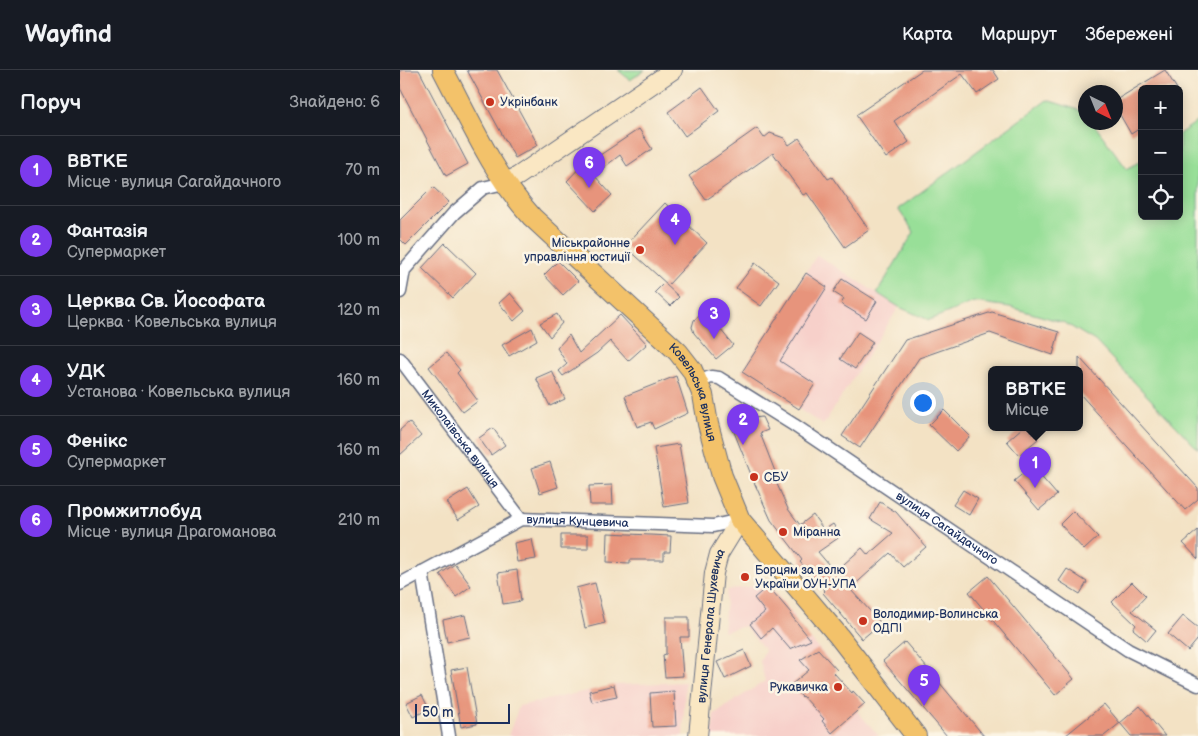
<!DOCTYPE html>
<html lang="uk">
<meta charset="utf-8">
<style>
body{margin:0;font-family:"Balsamiq Sans",sans-serif;background:#20242c;color:#f1f3f6}
.controls{position:absolute;right:15px;top:15px;display:grid;overflow:hidden;border-radius:8px;box-shadow:0 2px 12px #0003}
.controls button{width:45px;height:45px;display:grid;place-items:center;padding:0;border:0;border-bottom:1px solid #363941;background:#171b24;color:#f1f3f6;font:25px sans-serif}
.compass{position:absolute;left:678px;top:15px;width:45px;height:45px;border-radius:50%;background:#171b24;box-shadow:0 2px 12px #0003;rotate:137deg}
.scale{position:absolute;left:15px;bottom:12px;width:95px;box-sizing:border-box;padding-left:5px;border:2px solid #1b2f5e;border-top:0;font-size:14px;line-height:18px;white-space:nowrap;color:#1b2f5e;-webkit-text-stroke:4px #fcf5e5;paint-order:stroke}
.you{position:absolute;left:522px;top:332px;width:18px;height:18px;margin:-12px;border:4px solid #fff;border-radius:50%;background:#1a73e8;box-shadow:0 0 0 8px #1a73e833}
.badge{display:grid;place-items:center;width:32px;height:32px;border-radius:50%;background:#7c3aed;color:#fff;font-size:16px;font-weight:700}
.pin{position:absolute;translate:-50% -41px;filter:drop-shadow(0 1px 2px #0008)}
.pin::after{content:'';position:absolute;top:26px;width:18px;height:15px;background:inherit;clip-path:polygon(0 0,100% 0,50% 100%)}
.popup{position:absolute;left:588px;top:296px;width:95px;height:65px;box-sizing:border-box;display:grid;place-content:center;border-radius:8px;background:#171b24;filter:drop-shadow(0 1px 4px #0005);font-size:16px;white-space:nowrap;color:#9ea1a6}
.popup b{font-size:19px;color:#f1f3f6}
.popup::after{content:'';position:absolute;left:50%;top:100%;margin-left:-10px;border:10px solid transparent;border-top-color:#171b24}
.list{margin:0;padding:0;list-style:none}
h2{display:flex;justify-content:space-between;align-items:center;height:65px;margin:0;padding:0 20px;font-size:21px}
h2 small{font-size:16px;font-weight:400;color:#9ea1a6}
.list li{display:grid;grid-template-columns:32px 1fr auto;gap:15px;align-items:center;box-sizing:border-box;height:70px;padding:0 20px;border-top:1px solid #363941}
.list b{display:block;font-size:19px;white-space:nowrap}
.list p{margin:0;font-size:16px;white-space:nowrap;color:#9ea1a6}
.list em{font-size:16px;font-style:normal;color:#9ea1a6}
.icon{flex:none;width:28px;height:28px;fill:none;stroke:currentColor;stroke-width:2;stroke-linecap:round;stroke-linejoin:round}
.map{position:relative;flex:none;width:798px;height:666px;overflow:hidden}
header{display:flex;align-items:center;gap:30px;box-sizing:border-box;height:70px;padding:0 25px;background:#171b24;border-bottom:1px solid #363941}
header strong{font-size:24px}
nav{display:flex;gap:28px;margin-inline-start:auto;font-size:18px}
main{display:flex}
aside{flex:1;background:#171b24}
.map>svg:first-child{display:block}
.built{fill:#f7d0ca}
.green{fill:#98df98;stroke:#5a877b}
.building{fill:#e7947c}
.lines{fill:none;stroke-linecap:round;stroke-linejoin:round}
.street-casing{stroke:#676e82;stroke-width:15}
.secondary-casing{stroke:#676e82;stroke-width:20}
.primary-casing{stroke:#676e82;stroke-width:22}
.street{stroke:#fff;stroke-width:12}
.secondary{stroke:#fae7c3;stroke-width:18}
.primary{stroke:#f3c26a;stroke-width:20}
.poi-dot{fill:#c8321e;stroke:#fcf5e5;stroke-width:2}
.labels{text-anchor:middle;stroke-width:5;stroke-linejoin:round;paint-order:stroke}
.poi-label{font-size:12px;fill:#1b2f5e;stroke:#fcf5e5;text-anchor:start}
.street-label{font-size:12px;fill:#1b2f5e;stroke:#fcf5e5}
</style>
<header>
<strong>Wayfind</strong>
<nav><a>Карта</a><a>Маршрут</a><a>Збережені</a></nav>
</header>
<main>
<aside>
<h2>Поруч<small>Знайдено: 6</small></h2>
<ul class="list">
<li><span class="badge">1</span><div><b>ВВТКЕ</b><p>Місце · вулиця Сагайдачного</p></div><em>70 m</em></li>
<li><span class="badge">2</span><div><b>Фантазія</b><p>Супермаркет</p></div><em>100 m</em></li>
<li><span class="badge">3</span><div><b>Церква Св. Йософата</b><p>Церква · Ковельська вулиця</p></div><em>120 m</em></li>
<li><span class="badge">4</span><div><b>УДК</b><p>Установа · Ковельська вулиця</p></div><em>160 m</em></li>
<li><span class="badge">5</span><div><b>Фенікс</b><p>Супермаркет</p></div><em>160 m</em></li>
<li><span class="badge">6</span><div><b>Промжитлобуд</b><p>Місце · вулиця Драгоманова</p></div><em>210 m</em></li>
</ul>
</aside>
<div class="map">
<svg width="798" height="666" viewBox="0 0 798 666">
<rect width="100%" height="100%" fill="#fcf5e5"/>
<filter id="ink" filterUnits="userSpaceOnUse"><feTurbulence type="fractalNoise" baseFrequency=".02" numOctaves="2"/><feDisplacementMap in="SourceGraphic" scale="10" xChannelSelector="R" yChannelSelector="G"/><feConvolveMatrix kernelMatrix="1 2 1 2 8 2 1 2 1" color-interpolation-filters="sRGB"/></filter>
<filter id="wash" filterUnits="userSpaceOnUse"><feTurbulence type="fractalNoise" baseFrequency=".0096" numOctaves="4" result="noise"/><feDisplacementMap in="SourceGraphic" scale="20" xChannelSelector="R" yChannelSelector="G"/><feGaussianBlur stdDeviation="1.12" result="paint"/><feColorMatrix in="noise" values="0 0 0 0 0 0 0 0 0 0 0 0 0 0 0 0 0 1.4 0 .05"/><feComposite in="paint" operator="in"/></filter>
<g filter="url(#wash)">
<rect width="100%" height="100%" fill="#f3e2c4"/>
<path class="built" d="M 417,185 L 499,237 L 423,355 L 342,302 Z
M 368,514 L 393,544 L 397,553 L 437,600 L 434,603 L 451,623 L 453,621 L 465,634 L 457,641 L 479,666 L 312,666 L 314,644 L 365,611 L 360,591 L 365,580 L 344,556 L 323,562 L 327,520 Z
M 285,612 L 283,666 L 108,666 L 119,636 L 214,615 Z"/>
<path class="green" d="M 218,0 L 245,0 L 230,10 Z
M 647,30 L 685,42 L 686,52 L 693,53 L 727,99 L 742,90 L 742,146 L 779,146 L 779,64 L 798,51 L 798,379 L 695,271 L 665,253 L 610,237 L 574,232 L 529,250 L 499,237 L 477,223 L 514,162 L 498,139 Z"/>
<g id="blocks">
<path class="building" d="M 0,0 L 19,0 L 68,94 L 46,106 L 0,18 Z
M 67,0 L 97,0 L 138,75 L 115,88 Z
M 522,0 L 593,0 L 599,9 L 577,24 L 562,4 L 494,51 L 509,72 L 486,88 L 456,45 Z
M 765,0 L 777,19 L 742,19 L 742,57 L 731,64 L 716,38 L 716,30 Z
M 302,17 L 319,41 L 285,66 L 268,42 Z
M 357,58 L 364,68 L 370,63 L 384,68 L 389,75 L 399,68 L 428,109 L 432,107 L 469,160 L 445,177 L 407,123 L 403,125 L 373,83 L 306,130 L 289,106 Z
M 239,59 L 252,79 L 227,96 L 220,85 L 194,105 L 212,125 L 195,141 L 167,111 L 185,92 L 198,82 L 200,85 Z
M 33,117 L 49,132 L 6,175 L 0,169 L 0,150 Z
M 265,133 L 307,173 L 268,215 L 225,176 Z
M 45,173 L 76,203 L 53,228 L 22,198 Z
M 158,191 L 178,211 L 163,225 L 144,205 Z
M 355,193 L 379,211 L 361,236 L 336,218 Z
M 406,203 L 427,217 L 380,291 L 415,314 L 399,339 L 342,302 Z
M 442,209 L 477,231 L 466,249 L 441,234 L 444,229 L 433,222 Z
M 264,213 L 279,227 L 270,236 L 255,222 Z
M 110,223 L 125,241 L 114,251 L 99,233 Z
M 592,242 L 659,262 L 653,285 L 590,263 L 519,288 L 460,378 L 442,366 L 505,270 Z
M 157,244 L 162,253 L 150,267 L 140,253 Z
M 220,245 L 247,274 L 228,291 L 210,271 L 197,283 L 163,306 L 159,301 L 167,294 L 157,278 L 169,265 L 179,283 Z
M 304,245 L 312,249 L 333,275 L 316,289 L 294,263 L 292,257 L 294,250 L 299,246 Z
M 132,258 L 137,270 L 109,286 L 102,275 Z
M 458,262 L 473,272 L 455,299 L 440,289 Z
M 46,283 L 60,300 L 57,303 L 78,331 L 63,342 L 29,297 Z
M 679,287 L 798,418 L 798,429 L 785,440 L 679,323 Z
M 152,301 L 165,329 L 150,336 L 136,308 Z
M 276,306 L 288,343 L 254,359 L 251,352 L 237,357 L 225,326 Z
M 544,340 L 570,366 L 556,381 L 529,355 Z
M 362,347 L 368,360 L 360,363 L 376,404 L 373,405 L 388,439 L 400,455 L 413,445 L 424,460 L 433,454 L 441,466 L 418,482 L 435,502 L 462,478 L 468,485 L 493,463 L 470,449 L 480,432 L 496,442 L 526,477 L 503,497 L 490,483 L 450,519 L 481,553 L 462,569 L 423,523 L 425,521 L 400,492 L 402,490 L 371,450 L 354,412 L 332,357 L 354,348 Z
M 9,352 L 21,366 L 0,385 L 0,360 Z
M 623,357 L 627,357 L 638,369 L 619,385 L 607,371 Z
M 93,358 L 105,375 L 91,385 L 79,368 Z
M 279,374 L 289,433 L 264,437 L 254,378 Z
M 150,392 L 158,417 L 140,423 L 132,398 Z
M 632,396 L 657,425 L 639,440 L 614,411 Z
M 212,415 L 213,435 L 190,435 L 189,416 Z
M 68,419 L 79,437 L 58,450 L 47,432 Z
M 563,420 L 578,429 L 569,445 L 553,435 Z
M 673,441 L 698,467 L 684,480 L 660,454 Z
M 798,460 L 798,489 L 783,473 Z
M 208,463 L 271,466 L 270,482 L 264,482 L 264,490 L 230,490 L 230,493 L 207,492 Z
M 161,465 L 188,465 L 188,479 L 161,479 Z
M 132,469 L 136,489 L 117,492 L 114,473 Z
M 55,494 L 71,516 L 56,527 L 40,504 Z
M 667,499 L 687,512 L 680,524 L 659,511 Z
M 117,500 L 121,531 L 103,534 L 98,503 Z
M 588,506 L 674,609 L 655,625 L 569,522 Z
M 732,512 L 746,526 L 732,541 L 756,560 L 747,571 L 733,559 L 736,555 L 712,532 Z
M 195,513 L 205,553 L 185,558 L 176,518 Z
M 368,516 L 391,543 L 390,544 L 411,570 L 390,579 L 372,558 L 361,568 L 350,554 L 365,542 L 354,528 Z
M 65,545 L 70,567 L 47,572 L 43,550 Z
M 783,546 L 798,558 L 798,569 L 788,581 L 768,564 Z
M 266,547 L 289,547 L 289,567 L 280,567 L 283,606 L 265,607 L 263,585 L 266,584 Z
M 505,572 L 539,612 L 584,666 L 547,666 L 483,591 Z
M 418,579 L 437,600 L 434,603 L 452,623 L 453,621 L 465,634 L 432,663 L 422,651 L 424,649 L 403,626 L 402,627 L 391,615 L 409,600 L 400,590 Z
M 344,580 L 351,596 L 325,609 L 317,592 Z
M 67,597 L 77,654 L 61,657 L 51,600 Z
M 214,615 L 217,627 L 192,632 L 189,621 Z
M 274,621 L 276,656 L 252,657 L 250,623 Z
M 22,625 L 29,639 L 13,647 L 6,633 Z
M 704,634 L 720,653 L 704,666 L 665,666 Z
M 740,636 L 765,666 L 731,666 L 720,653 Z"/>
</g>
</g>
<g filter="url(#ink)">
<use href="#blocks" fill-opacity="0" stroke="#676e82" stroke-width="1"/>
<g class="lines">
<g class="street-casing">
<g id="street">
<path d="M 0,222 L 4,200 L 54,143 L 83,118 L 104,113"/>
<path id="s1" d="M 0,289 L 121,449"/>
<path id="s2" d="M 297,312 L 311,307 L 319,308 L 394,355 L 728,580 L 798,615"/>
<path d="M 22,502 L 49,666"/>
<path id="s3" d="M 0,514 L 121,449 L 313,456 L 340,450"/>
</g>
</g>
<g class="secondary-casing">
<g id="secondary">
<path d="M 104,113 L 118,106 L 273,0"/>
<path id="s4" d="M 298,666 L 314,503 L 319,484 L 340,450"/>
</g>
</g>
<g class="primary-casing">
<g id="primary">
<path id="s5" d="M 43,0 C 70,51 93,104 132,147 L 278,282 L 292,300 L 303,325 L 308,354 L 322,406 L 340,450 L 437,564 L 516,666"/>
</g>
</g>
<use href="#street" class="street"/>
<use href="#secondary" class="secondary"/>
<use href="#primary" class="primary"/>
</g>
</g>
<g class="poi-dot">
<circle cx="90" cy="32" r="5"/>
<circle cx="240" cy="180" r="5"/>
<circle cx="354" cy="407" r="5"/>
<circle cx="383" cy="462" r="5"/>
<circle cx="345" cy="507" r="5"/>
<circle cx="463" cy="551" r="5"/>
<circle cx="438" cy="617" r="5"/>
</g>
<g class="labels">
<g class="poi-label">
<text x="100" y="36">Укрінбанк</text>
<text x="230" y="177" text-anchor="end">Міськрайонне<tspan x="230" dy="14">управління юстиції</tspan></text>
<text x="364" y="411">СБУ</text>
<text x="393" y="466">Міранна</text>
<text x="355" y="504">Борцям за волю<tspan x="355" dy="14">України ОУН-УПА</tspan></text>
<text x="473" y="548">Володимир-Волинська<tspan x="473" dy="14">ОДПІ</tspan></text>
<text x="428" y="621" text-anchor="end">Рукавичка</text>
</g>
<g class="street-label">
<text dy="4" stroke="none"><textPath href="#s5" startOffset="415">Ковельська вулиця</textPath></text>
<text dy="4" stroke="none"><textPath href="#s1" startOffset="100">Миколаївська вулиця</textPath></text>
<text dy="4" stroke="none"><textPath href="#s3" startOffset="194">вулиця Кунцевича</textPath></text>
<text dy="4" stroke="none"><textPath href="#s2" startOffset="296">вулиця Сагайдачного</textPath></text>
<text dy="4" stroke="none"><textPath href="#s4" startOffset="111">вулиця Генерала Шухевича</textPath></text>
</g>
</g>
</svg>
<div class="controls">
<button>+</button>
<button>−</button>
<button><svg class="icon" aria-label="locate" viewBox="0 0 24 24"><circle cx="12" cy="12" r="6"/><path d="M12 2v4M12 18v4M2 12h4M18 12h4"/></svg></button>
</div>
<svg class="compass" viewBox="-18 -18 36 36"><path d="M0-13l5 13h-10z" fill="#e53935"/><path d="M0 13l5-13h-10z" fill="#9ea1a6"/></svg>
<div class="scale">50 m</div>
<div class="you"></div>
<div class="pin badge" style="left:635px;top:418px">1</div>
<div class="popup"><b>ВВТКЕ</b>Місце</div>
<div class="pin badge" style="left:343px;top:375px">2</div>
<div class="pin badge" style="left:314px;top:269px">3</div>
<div class="pin badge" style="left:275px;top:175px">4</div>
<div class="pin badge" style="left:524px;top:636px">5</div>
<div class="pin badge" style="left:189px;top:118px">6</div>
</div>
</main>
